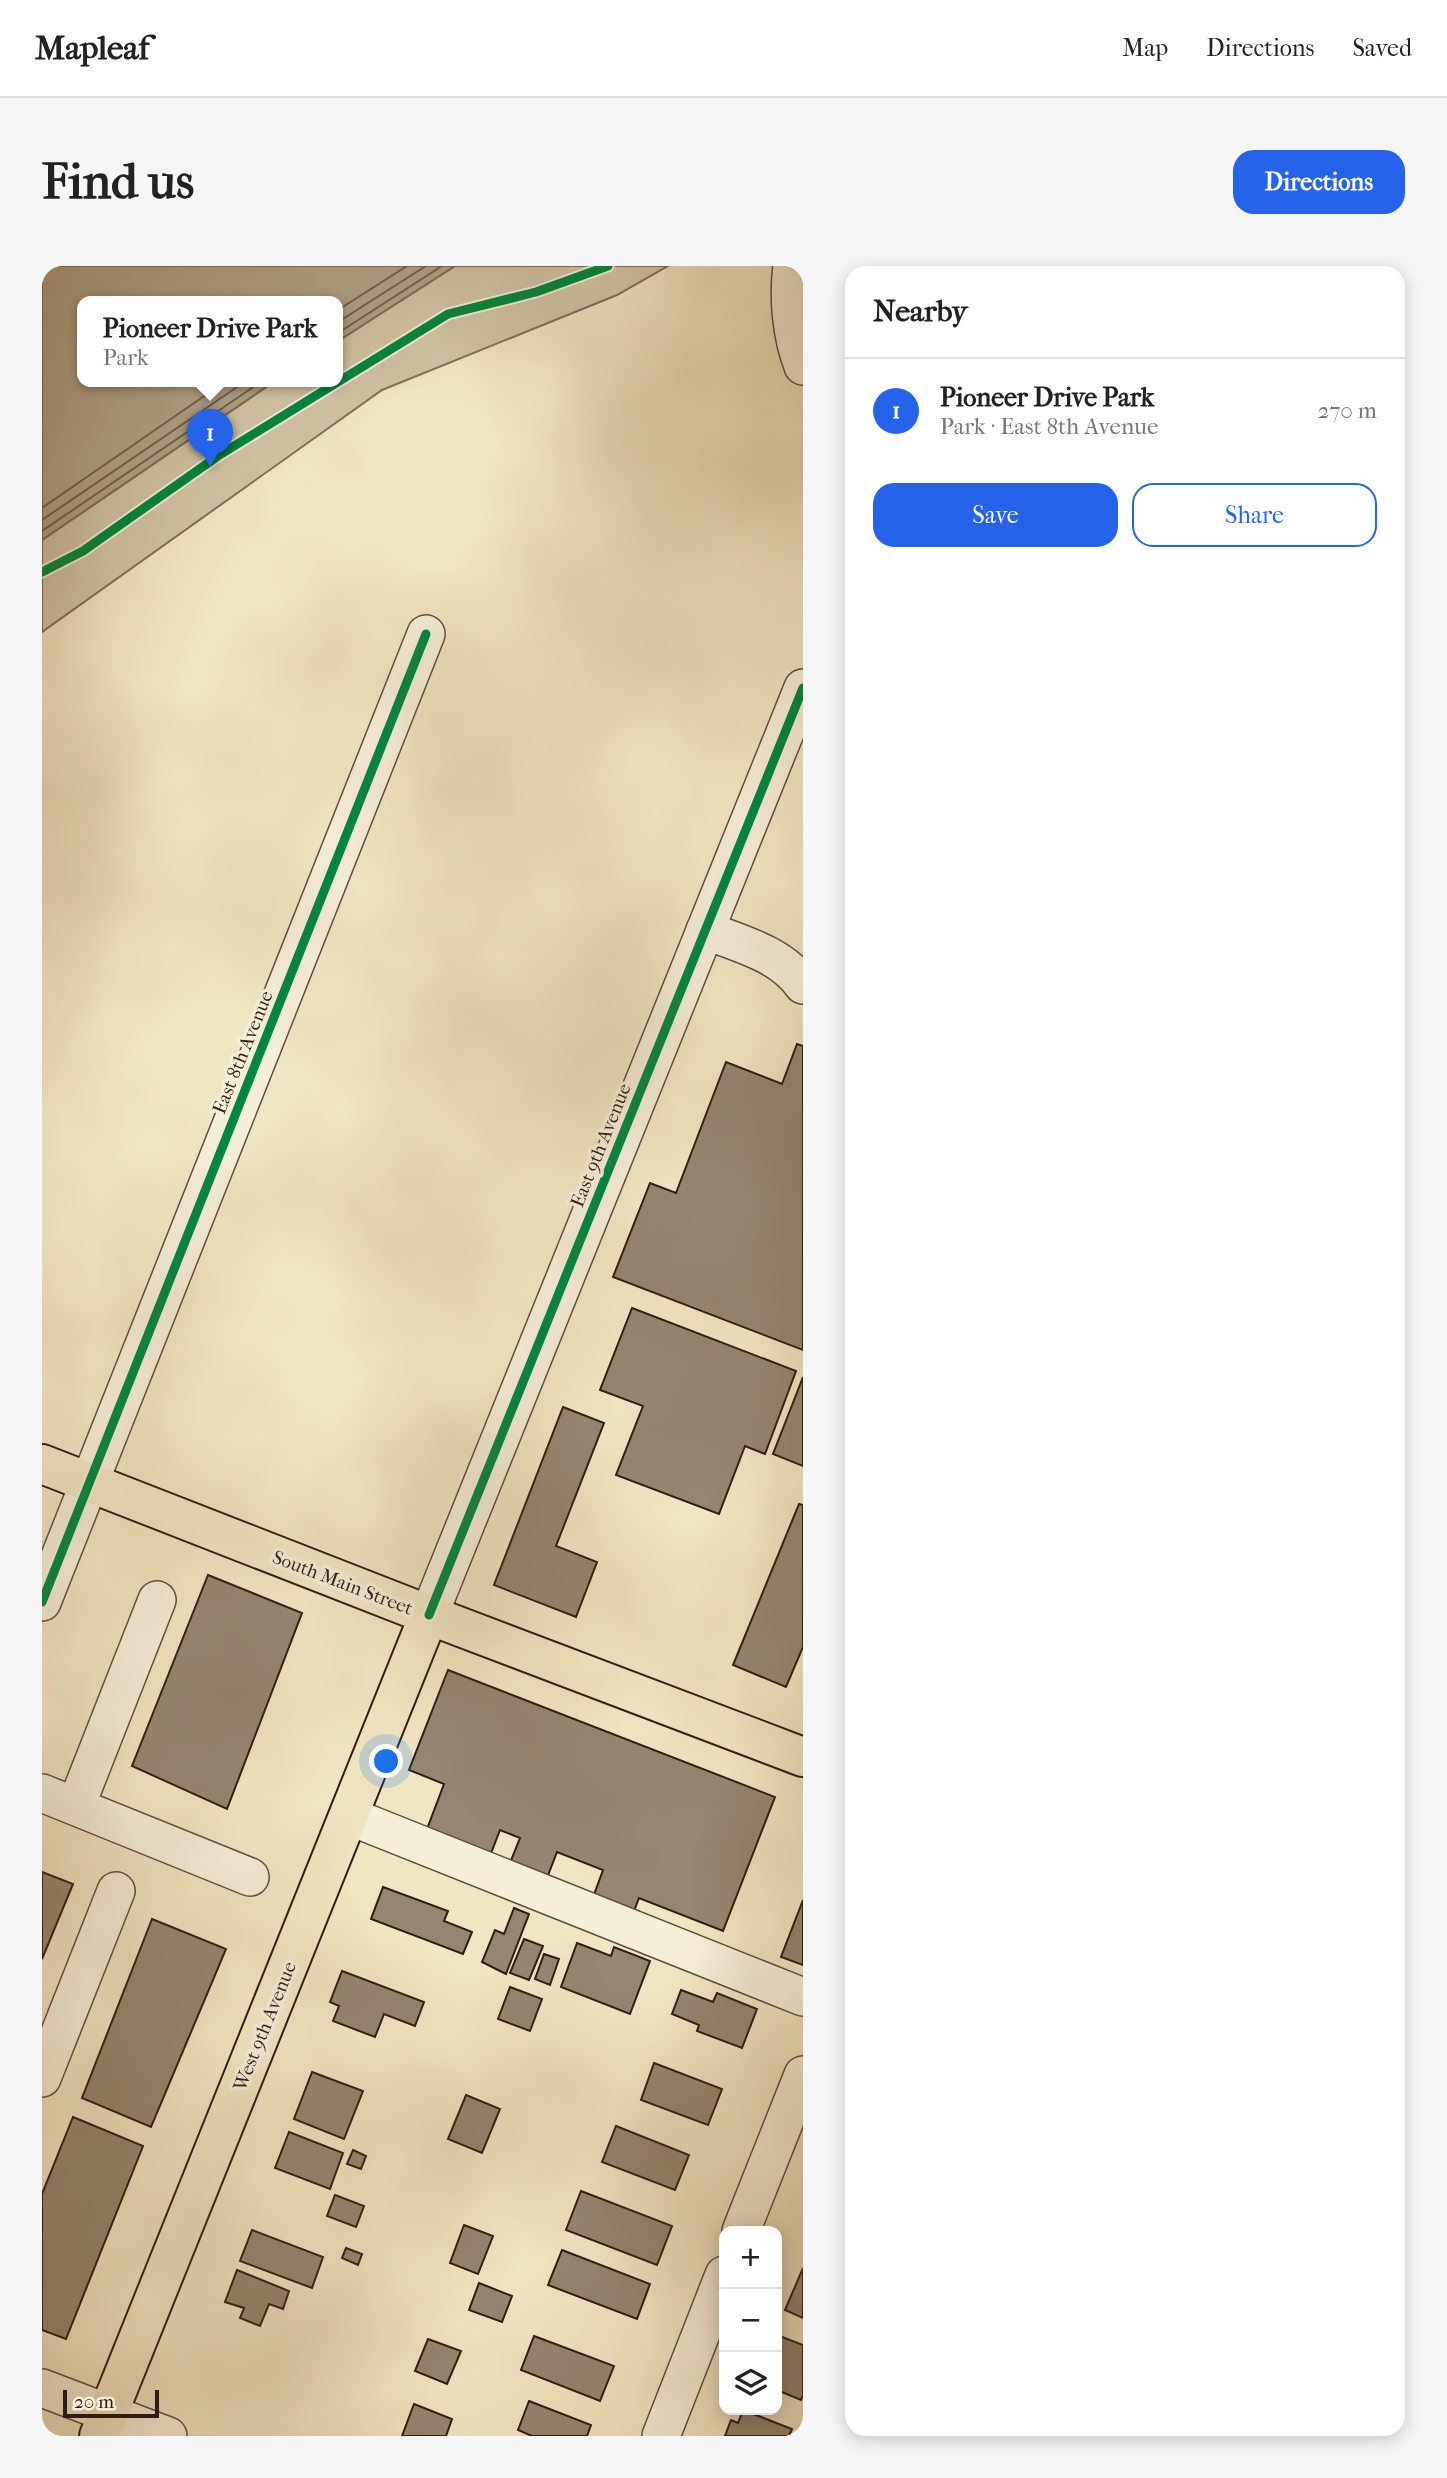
<!DOCTYPE html>
<meta charset="utf-8">
<style>
body{margin:0;font-family:"IM FELL French Canon",serif;background:#f6f6f6;color:#222}
.controls{position:absolute;right:21px;bottom:21px;display:grid;overflow:hidden;border-radius:14px;box-shadow:0 4px 18px #0003}
.controls button{width:63px;height:63px;display:grid;place-items:center;padding:0;border:0;border-bottom:2px solid #e0e0e0;background:#fff;color:#222;font:35px sans-serif}
.scale{position:absolute;left:21px;bottom:18px;width:96px;box-sizing:border-box;padding-left:7px;border:4px solid #2f1d15;border-top:0;font-size:19px;line-height:24px;white-space:nowrap;color:#2f1d15;-webkit-text-stroke:5px #f6efd7;paint-order:stroke}
.you{position:absolute;left:345px;top:1496px;width:24px;height:24px;margin:-18px;border:5px solid #fff;border-radius:50%;background:#1a73e8;box-shadow:0 0 0 10px #1a73e833}
.badge{display:grid;place-items:center;width:46px;height:46px;border-radius:50%;background:#2563eb;color:#fff;font-size:23px;font-weight:700}
.pin{position:absolute;translate:-50% -58px;filter:drop-shadow(0 2px 4px #0008)}
.pin::after{content:'';position:absolute;top:37px;width:24px;height:21px;background:inherit;clip-path:polygon(0 0,100% 0,50% 100%)}
.popup{position:absolute;left:35px;top:30px;width:266px;height:91px;box-sizing:border-box;display:grid;place-content:center;border-radius:14px;background:#fff;filter:drop-shadow(0 2px 5px #0005);font-size:23px;white-space:nowrap;color:#767676}
.popup b{font-size:26px;color:#222}
.popup::after{content:'';position:absolute;left:50%;top:100%;margin-left:-14px;border:14px solid transparent;border-top-color:#fff}
.list{margin:0;padding:0;list-style:none}
h2{display:flex;justify-content:space-between;align-items:center;height:91px;margin:0;padding:0 28px;font-size:30px}
h2 small{font-size:23px;font-weight:400;color:#767676}
.list li{display:grid;grid-template-columns:46px 1fr auto;gap:21px;align-items:center;box-sizing:border-box;height:105px;padding:0 28px;border-top:2px solid #e0e0e0}
.list b{display:block;font-size:26px;white-space:nowrap}
.list p{margin:0;font-size:23px;white-space:nowrap;color:#767676}
.list em{font-size:23px;font-style:normal;color:#767676}
.actions{display:flex;gap:14px;padding:21px 28px}
.actions a{flex:1;padding:16px 0;border:2px solid #2563eb;border-radius:21px;text-align:center;font-size:24px;color:#2563eb}
.actions .main{background:#2563eb;color:#fff}
.icon{flex:none;width:38px;height:38px;fill:none;stroke:currentColor;stroke-width:2;stroke-linecap:round;stroke-linejoin:round}
.map{position:relative;flex:none;width:761px;height:2170px;overflow:hidden;border-radius:21px}
header{display:flex;align-items:center;gap:42px;box-sizing:border-box;height:98px;padding:0 35px;background:#fff;border-bottom:2px solid #e0e0e0}
header strong{font-size:33px}
nav{display:flex;gap:38px;margin-inline-start:auto;font-size:24px}
.intro{display:flex;align-items:center;justify-content:space-between;box-sizing:border-box;height:168px;padding:0 42px}
h1{margin:0;font-size:49px}
.button{padding:18px 32px;border-radius:21px;background:#2563eb;color:#fff;font-size:24px;font-weight:700}
main{display:flex;gap:42px;padding:0 42px}
aside{flex:1;background:#fff;border-radius:21px;box-shadow:0 4px 18px #0003}
.map>svg:first-child{display:block}
.green{fill:#d0c4a5;stroke:#80705d;stroke-width:2}
.water{fill:#afa287;stroke:#7c6d59;stroke-width:2}
.lines{fill:none;stroke-linecap:round;stroke-linejoin:round}
.shore{stroke:#6f604e;stroke-width:2}
.building{fill:#94866f;stroke:#2f1d15;stroke-width:2}
.minor-casing{stroke:#604f40;stroke-width:40}
.major-casing{stroke:#2f1d15;stroke-width:42}
.minor{stroke:#f6efd7;stroke-width:37}
.major{stroke:#f1e6c2;stroke-width:38}
.cycleway-casing{stroke:#f6efd7;stroke-width:13}
.cycleway{stroke:#00873e;stroke-width:9}
.labels{text-anchor:middle;stroke-width:7;stroke-linejoin:round;paint-order:stroke}
.street-label{font-size:19px;fill:#2f1d15;stroke:#f6efd7}
</style>
<header>
<strong>Mapleaf</strong>
<nav><a>Map</a><a>Directions</a><a>Saved</a></nav>
</header>
<div class="intro"><h1>Find us</h1><a class="button">Directions</a></div>
<main>
<div class="map">
<svg width="761" height="2170" viewBox="0 0 761 2170">
<rect width="100%" height="100%" fill="#f1e6c2"/>
<filter id="stains"><feTurbulence type="fractalNoise" baseFrequency=".00286" numOctaves="4"/><feColorMatrix values="0 0 0 0 .2 0 0 0 0 .09 0 0 0 0 .02 0 0 0 .5 -.17"/></filter>
<radialGradient id="worn" r=".72"><stop offset=".6" stop-color="#630" stop-opacity="0"/><stop offset="1" stop-color="#630" stop-opacity=".3"/></radialGradient>
<path class="green" d="M 413,0 L 626,0 L 575,29 L 340,124 L 0,366 L 0,274 L 233,115 L 296,115 L 296,75 Z"/>
<path class="water" d="M 0,0 L 413,0 L 296,75 L 296,35 L 40,35 L 40,115 L 233,115 L 0,274 Z"/>
<g class="lines">
<path class="shore" d="M 296,44 L 365,0
M 296,56 L 384,0
M 296,67 L 400,0
M 0,242 L 184,115
M 0,254 L 204,115
M 0,265 L 220,115"/>
</g>
<path class="building" d="M 755,778 L 761,780 L 761,1084 L 571,1011 L 608,917 L 634,927 L 684,796 L 740,818 Z
M 590,1042 L 754,1105 L 723,1188 L 703,1180 L 677,1248 L 574,1209 L 601,1140 L 558,1124 Z
M 761,1111 L 761,1200 L 731,1188 Z
M 521,1141 L 562,1157 L 514,1280 L 555,1296 L 534,1351 L 452,1319 Z
M 757,1238 L 761,1239 L 761,1381 L 744,1421 L 691,1399 Z
M 166,1309 L 260,1347 L 185,1543 L 90,1500 Z
M 406,1404 L 733,1531 L 681,1665 L 597,1632 L 589,1653 L 549,1637 L 561,1604 L 515,1586 L 505,1612 L 468,1597 L 478,1572 L 458,1564 L 446,1595 L 382,1571 L 402,1518 L 367,1504 Z
M 0,1606 L 31,1618 L 0,1693 Z
M 341,1621 L 406,1645 L 402,1655 L 430,1666 L 421,1688 L 329,1653 Z
M 761,1634 L 761,1699 L 739,1691 Z
M 472,1642 L 487,1648 L 464,1708 L 440,1696 L 453,1664 L 462,1668 Z
M 110,1653 L 184,1683 L 109,1861 L 40,1832 Z
M 482,1673 L 501,1680 L 487,1714 L 468,1707 Z
M 535,1677 L 569,1690 L 572,1681 L 608,1695 L 588,1748 L 519,1721 Z
M 502,1688 L 517,1693 L 508,1719 L 493,1713 Z
M 300,1705 L 382,1736 L 373,1760 L 342,1748 L 333,1771 L 291,1755 L 297,1740 L 288,1736 Z
M 468,1721 L 500,1733 L 488,1765 L 456,1753 Z
M 639,1724 L 671,1736 L 675,1727 L 715,1743 L 700,1782 L 655,1765 L 657,1759 L 630,1748 Z
M 612,1797 L 680,1823 L 666,1859 L 599,1834 Z
M 270,1806 L 321,1825 L 302,1873 L 252,1853 Z
M 424,1829 L 458,1843 L 440,1887 L 406,1873 Z
M 31,1851 L 101,1880 L 24,2073 L 0,2064 L 0,1928 Z
M 574,1860 L 647,1889 L 633,1924 L 560,1896 Z
M 247,1866 L 301,1887 L 288,1923 L 233,1902 Z
M 311,1884 L 324,1890 L 319,1903 L 305,1898 Z
M 539,1925 L 630,1960 L 615,1999 L 524,1964 Z
M 293,1929 L 322,1940 L 314,1961 L 285,1950 Z
M 422,1959 L 451,1970 L 436,2008 L 408,1997 Z
M 210,1964 L 281,1991 L 270,2022 L 198,1995 Z
M 304,1982 L 320,1988 L 316,1999 L 300,1992 Z
M 520,1984 L 608,2018 L 595,2053 L 506,2019 Z
M 761,2002 L 761,2052 L 743,2044 Z
M 195,2004 L 247,2025 L 241,2043 L 227,2038 L 218,2060 L 198,2052 L 202,2042 L 183,2036 Z
M 437,2017 L 470,2030 L 460,2056 L 427,2044 Z
M 735,2069 L 761,2079 L 761,2129 L 759,2134 L 735,2124 Z
M 492,2070 L 572,2100 L 558,2135 L 479,2104 Z
M 386,2073 L 419,2085 L 405,2118 L 373,2105 Z
M 487,2135 L 549,2159 L 545,2170 L 490,2170 L 476,2164 Z
M 372,2138 L 410,2153 L 404,2170 L 360,2170 Z
M 701,2144 L 750,2163 L 747,2170 L 683,2170 L 689,2154 L 696,2157 Z"/>
<g class="lines">
<g class="minor-casing">
<path id="minor" d="M 750,0 C 746,32 749,69 761,100
M 663,664 C 698,678 738,687 761,719
M 0,1336 L 384,368
M 387,1349 L 761,422
M 0,1527 L 208,1611
M 34,1540 L 115,1334
M 307,1550 L 761,1731
M 0,1812 L 74,1625
M 699,1965 L 761,1809
M 0,2122 L 126,2170
M 619,2170 L 682,2009"/>
</g>
<g class="major-casing">
<path id="major" d="M 0,1198 L 387,1349 L 761,1491
M 57,2170 L 387,1349"/>
</g>
<use href="#minor" class="minor"/>
<use href="#major" class="major"/>
<g class="cycleway-casing">
<path id="cycleway" d="M 0,306 L 41,285 L 176,190 L 406,48 L 494,26 L 566,0
M 0,1336 L 384,368
M 387,1349 L 761,422"/>
</g>
<use href="#cycleway" class="cycleway"/>
</g>
<g class="labels">
<g class="street-label">
<text transform="translate(200 786) rotate(-68)" y="7">East 8th Avenue</text>
<text transform="translate(558 879) rotate(-68)" y="7">East 9th Avenue</text>
<text transform="translate(301 1316) rotate(21)" y="7">South Main Street</text>
<text transform="translate(222 1760) rotate(-68)" y="7">West 9th Avenue</text>
</g>
</g>
<rect width="100%" height="100%" filter="url(#stains)"/>
<rect width="100%" height="100%" fill="url(#worn)"/>
</svg>
<div class="controls">
<button>+</button>
<button>−</button>
<button><svg class="icon" aria-label="layers" viewBox="0 0 24 24"><path d="M12 4l9 5-9 5-9-5zM3 14l9 5 9-5"/></svg></button>
</div>
<div class="scale">20 m</div>
<div class="you"></div>
<div class="pin badge" style="left:168px;top:201px">1</div>
<div class="popup"><b>Pioneer Drive Park</b>Park</div>
</div>
<aside>
<h2>Nearby<small></small></h2>
<ul class="list">
<li><span class="badge">1</span><div><b>Pioneer Drive Park</b><p>Park · East 8th Avenue</p></div><em>270 m</em></li>
</ul>
<div class="actions"><a class="main">Save</a><a>Share</a></div>
</aside>
</main>
